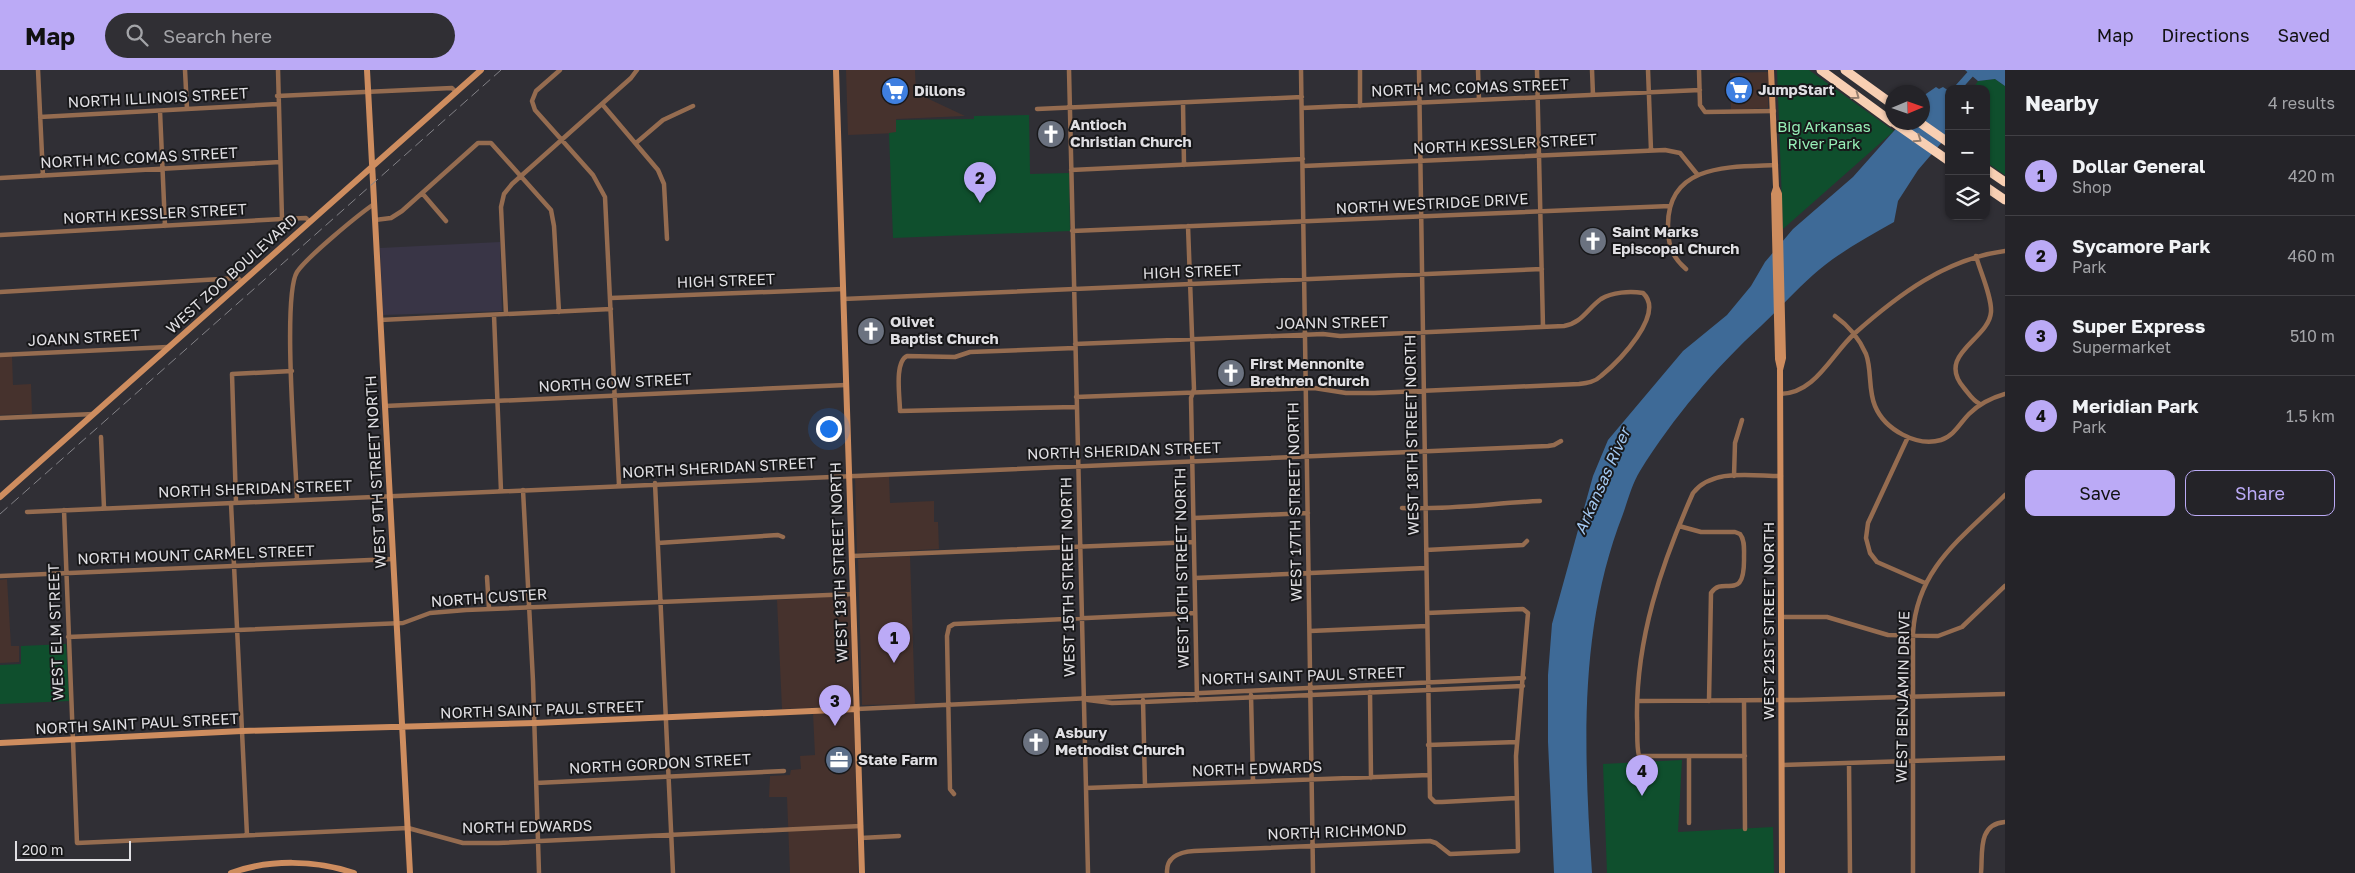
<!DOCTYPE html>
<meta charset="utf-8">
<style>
body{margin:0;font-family:"Golos Text",sans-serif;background:#302f34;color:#f1f3f6}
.controls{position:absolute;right:15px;top:15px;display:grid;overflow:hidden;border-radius:10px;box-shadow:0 1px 4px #0004}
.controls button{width:45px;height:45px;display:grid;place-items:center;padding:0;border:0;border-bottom:1px solid #414045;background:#242328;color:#f1f3f6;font:25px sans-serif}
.compass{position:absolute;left:1885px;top:15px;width:45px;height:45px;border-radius:50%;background:#242328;box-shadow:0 1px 4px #0004;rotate:88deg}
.scale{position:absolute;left:15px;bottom:12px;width:116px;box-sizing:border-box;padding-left:5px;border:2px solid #e0dfe3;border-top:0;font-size:14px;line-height:18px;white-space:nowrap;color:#e0dfe3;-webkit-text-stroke:4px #18181a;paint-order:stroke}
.you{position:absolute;left:828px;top:358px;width:18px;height:18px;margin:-12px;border:4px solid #fff;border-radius:50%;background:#1a73e8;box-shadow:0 0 0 8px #1a73e833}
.badge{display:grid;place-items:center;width:32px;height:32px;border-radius:50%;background:#bbaaf6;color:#111;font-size:16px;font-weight:700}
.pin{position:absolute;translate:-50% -41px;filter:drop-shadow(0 1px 2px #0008)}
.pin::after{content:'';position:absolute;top:26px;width:18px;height:15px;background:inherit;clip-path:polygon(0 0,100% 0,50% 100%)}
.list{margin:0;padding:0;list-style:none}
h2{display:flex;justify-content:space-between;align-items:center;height:65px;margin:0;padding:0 20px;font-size:21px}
h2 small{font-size:16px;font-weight:400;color:#a3a4a8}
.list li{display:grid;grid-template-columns:32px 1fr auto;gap:15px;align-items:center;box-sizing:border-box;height:80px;padding:0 20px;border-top:1px solid #414045}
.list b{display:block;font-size:19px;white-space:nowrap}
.list p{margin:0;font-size:16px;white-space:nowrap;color:#a3a4a8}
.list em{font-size:16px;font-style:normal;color:#a3a4a8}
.actions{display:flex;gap:10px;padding:15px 20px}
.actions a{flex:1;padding:11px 0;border:1px solid #bbaaf6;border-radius:10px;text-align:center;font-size:18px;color:#bbaaf6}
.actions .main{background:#bbaaf6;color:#111}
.icon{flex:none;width:28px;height:28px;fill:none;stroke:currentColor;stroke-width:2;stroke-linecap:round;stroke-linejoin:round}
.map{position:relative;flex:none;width:2005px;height:803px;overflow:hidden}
header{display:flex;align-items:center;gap:30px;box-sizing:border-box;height:70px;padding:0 25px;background:#bbaaf6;color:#111}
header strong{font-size:24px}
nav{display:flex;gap:28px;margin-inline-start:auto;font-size:18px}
.search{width:350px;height:45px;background:#302f34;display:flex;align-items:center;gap:12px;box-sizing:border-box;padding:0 18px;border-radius:28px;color:#a3a4a8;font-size:19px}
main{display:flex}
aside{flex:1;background:#242328}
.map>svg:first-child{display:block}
.commercial{fill:#46322d}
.education{fill:#393546}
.green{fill:#0f4f2d}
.water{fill:#3e6a97}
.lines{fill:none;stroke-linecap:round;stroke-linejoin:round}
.river{stroke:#3e6a97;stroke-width:7}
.street{stroke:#956c50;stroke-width:4.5}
.secondary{stroke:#ce8d5f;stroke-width:6}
.highway{stroke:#f8cfb3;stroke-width:9}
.rail{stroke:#838287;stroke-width:1;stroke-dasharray:10 5;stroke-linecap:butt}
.oneway{stroke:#937d6e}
.labels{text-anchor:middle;stroke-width:4;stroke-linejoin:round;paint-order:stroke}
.street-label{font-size:15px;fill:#e0dfe3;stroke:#18181a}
.poi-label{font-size:15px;font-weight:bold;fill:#e0dfe3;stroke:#18181a;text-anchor:start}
.park-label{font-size:15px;fill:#97f0b7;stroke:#18181a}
.water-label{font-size:16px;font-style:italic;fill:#a3c8f1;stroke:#18181a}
</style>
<header>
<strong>Map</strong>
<div class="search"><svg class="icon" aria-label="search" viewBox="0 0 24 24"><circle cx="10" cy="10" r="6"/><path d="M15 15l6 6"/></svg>Search here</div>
<nav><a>Map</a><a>Directions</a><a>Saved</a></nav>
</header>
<main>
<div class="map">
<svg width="2005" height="803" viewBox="0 0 2005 803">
<rect width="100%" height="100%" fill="#302f35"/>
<path class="commercial" d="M 846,0 L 915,0 L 916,23 L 965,46 L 896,49 L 896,63 L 848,65 Z
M 1768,2 L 1768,38 L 1731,40 L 1730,3 Z
M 12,286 L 13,315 L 31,314 L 32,344 L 0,345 L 0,287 Z
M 889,406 L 890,433 L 934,431 L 934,452 L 938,452 L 939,479 L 857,483 L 855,408 Z
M 910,486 L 915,634 L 862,635 L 858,489 Z
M 7,509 L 11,576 L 19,576 L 19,592 L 0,593 L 0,510 Z
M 850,526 L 853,636 L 782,639 L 777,530 Z
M 854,642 L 858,803 L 790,803 L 787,727 L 769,727 L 770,706 L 790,705 L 791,700 L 801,699 L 800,686 L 815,685 L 813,643 Z"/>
<path class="education" d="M 500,172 L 502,241 L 383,245 L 380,178 Z"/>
<path class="green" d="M 1777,0 L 1809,0 L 1894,61 L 1783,159 Z
M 1995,9 L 2005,16 L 2005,105 L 1986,92 L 1986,19 L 1973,19 L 1978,11 Z
M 1029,45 L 1030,104 L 1069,103 L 1070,161 L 893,168 L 889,63 L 896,62 L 896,50 L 974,49 L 974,46 Z
M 66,574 L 69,631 L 0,634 L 0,595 L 21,594 L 21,576 Z
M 1682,690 L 1678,762 L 1773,757 L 1774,803 L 1607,803 L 1603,694 Z"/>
<path class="water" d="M 1965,0 L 2005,0 L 2005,16 L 1995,9 L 1978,11 Z
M 1936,17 L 1939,19 L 1943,17 L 1949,21 L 1949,64 L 1918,100 L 1898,131 L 1894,152 C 1871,165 1847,178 1825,195 C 1802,213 1782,236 1761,256 C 1715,298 1673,348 1640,401 C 1632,414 1628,430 1623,444 C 1578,559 1584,683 1592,803 L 1554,803 L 1548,672 L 1548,605 L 1552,554 L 1593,406 L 1608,370 L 1683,281 L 1727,245 L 1751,216 L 1765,192 L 1793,159 L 1853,107 L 1901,53 L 1922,52 L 1923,26 Z"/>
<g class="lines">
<path class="river" d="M 1957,19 L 1974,0"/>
<path class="street" d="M 38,0 L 43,106
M 185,0 L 187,39
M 278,0 L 282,149
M 560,0 L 536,21 L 532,31 L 535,40 L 593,105 L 605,127 L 619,415
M 1069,0 L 1088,803
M 1301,0 L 1313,803
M 1360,0 L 1360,36
M 1419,0 L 1430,727 L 1435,732 L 1442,732 L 1516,728
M 1478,0 L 1479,30
M 1537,0 L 1543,257
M 1592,0 L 1593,25
M 1648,0 L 1651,80
M 1699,0 L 1700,35 L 1705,42 L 1774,41
M 277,26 L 452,18 L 456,22
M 1183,33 L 1184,95
M 602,34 L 658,100 L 664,114 L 667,169
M 1302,38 L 1700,20
M 1037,39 L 1302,27
M 160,41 L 165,156
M 40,47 L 277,34
M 636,73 L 663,50 L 693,36
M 1303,96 L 1665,80 L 1680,83 L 1697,104
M 1071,100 L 1303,89
M 0,108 L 280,92
M 422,123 L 446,151
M 375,150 L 391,148 L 402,141 L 478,73 L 491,73 L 551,140 L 554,156 L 559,242
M 1188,156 L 1194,319 L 1191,328 L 1197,630
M 1072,161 L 1670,136
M 0,165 L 282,149 L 306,148 L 310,152
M 1976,186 C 1980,201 1992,227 1991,242 C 1989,270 1935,284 1964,318 C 1969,324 1973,331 1980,334
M 1686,199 C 1671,186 1668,175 1668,155 C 1668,93 1731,97 1776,95
M 0,222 L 238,208 L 242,212
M 611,228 L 843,219
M 843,229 L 1542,199
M 506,244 L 501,137 L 504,124 L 512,114 L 631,8 L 637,0
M 494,245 L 501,421
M 1835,246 C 1849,256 1859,268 1866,284 C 1872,300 1868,320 1875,336 C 1885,360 1917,377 1941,370 C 1954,366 1960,353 1969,344 C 1979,334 1991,328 2005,324
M 380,250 L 611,239
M 1075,274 L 1323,264 L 1340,266 L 1564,256 C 1582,253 1587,239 1601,229 C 1612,222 1630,221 1643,223 C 1666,244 1618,292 1601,306 C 1595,312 1587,313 1579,314 L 1374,323 L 1346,323 L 1314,318 L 1076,327
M 1075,278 L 970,282 L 955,287 L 907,286 C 894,292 900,328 900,341 L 1076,337
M 0,285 L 168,277
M 1780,324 C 1815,324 1831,285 1854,264 C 1898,225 1945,189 2005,181
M 385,336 L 846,315
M 0,348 L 94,344
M 101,367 L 104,438
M 1908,367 L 1868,453 L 1866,468 L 1870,483 L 1877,492 L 1925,513
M 1734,406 L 1735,373 L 1742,350
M 655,413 L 673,803
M 523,420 L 533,611 L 539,803
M 297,430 C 296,392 282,226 297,202 C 307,187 358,145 374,134
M 231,433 L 247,765
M 236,433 L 232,304 L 292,301
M 1402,438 C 1449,440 1494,433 1540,431
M 64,440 L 77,773 L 408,758 L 463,773 L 498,773 L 861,756
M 27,442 L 1548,376 L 1554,375 L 1561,371
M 1194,448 L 1308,443
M 1679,456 L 1701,462 L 1735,462 L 1740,464 C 1745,470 1744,479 1744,487 C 1745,535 1723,504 1711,523 L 1709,631
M 658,473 L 778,465 L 783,467
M 1426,480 L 1523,475 L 1527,471
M 852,486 L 1194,472
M 0,506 L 393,489
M 487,507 L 489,539
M 1195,508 L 1426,498
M 1781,547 L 1827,547 L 1888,565 L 1938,566 L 1962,557 L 2005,516
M 1310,561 L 1427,556
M 68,567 L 403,553 L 430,543 L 466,540 L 853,524
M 1370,622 L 1371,708
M 1251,625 L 1253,711
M 1088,630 L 1112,633 L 1143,632 L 1523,616
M 1143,630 L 1145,716
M 1638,631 L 1798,630 L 2005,624
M 1744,631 L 1745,759
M 857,639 L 1524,608
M 1428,675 L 1517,672
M 1745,686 L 1639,686 C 1636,674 1638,660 1637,648 C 1636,569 1661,495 1693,423 C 1712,398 1752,406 1781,406
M 1849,693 L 1850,803
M 1782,695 L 2005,688
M 536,713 L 784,701
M 1086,718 L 1429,705
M 954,724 L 950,719 L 947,566 L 949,557 L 954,554 L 1195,543
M 1689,753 L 1689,686
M 861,768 L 899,766
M 1167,803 C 1166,786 1180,782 1194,781 L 1430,771 L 1436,773 L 1450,784 L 1518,781 L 1516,686 L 1528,543 L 1523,539 L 1427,543
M 1913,803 L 1913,563 C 1917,498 1962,468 2005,425
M 1981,803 C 1983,783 1977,754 2005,752"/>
<path class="secondary" d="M 367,0 L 410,803
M 836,0 L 862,803
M 1771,0 L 1776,117 L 1779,124 L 1783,288 L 1780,300 L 1782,803
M 1776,118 L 1774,124 L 1778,289 L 1780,298
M 0,427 L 481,0
M 0,673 L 242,661 L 535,653 L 857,639
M 231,803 C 269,789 316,790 354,803"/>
<path class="highway" d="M 1821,0 L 1892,52
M 1845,0 L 1892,34
M 1893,52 L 1949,91
M 1919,52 L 1949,73
M 1986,99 L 2005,112
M 1986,117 L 2005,130"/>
<path class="rail" d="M 0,444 L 501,0"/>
</g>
<defs><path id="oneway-chevron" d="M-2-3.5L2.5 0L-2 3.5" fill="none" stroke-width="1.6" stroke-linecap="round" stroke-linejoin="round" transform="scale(1.25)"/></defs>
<g class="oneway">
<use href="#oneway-chevron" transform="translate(1856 26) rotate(36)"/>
<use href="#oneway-chevron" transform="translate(1918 69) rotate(35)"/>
</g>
<defs>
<g id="supermarket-disc" transform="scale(1.4375)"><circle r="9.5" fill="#3f7fe0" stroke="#18181a"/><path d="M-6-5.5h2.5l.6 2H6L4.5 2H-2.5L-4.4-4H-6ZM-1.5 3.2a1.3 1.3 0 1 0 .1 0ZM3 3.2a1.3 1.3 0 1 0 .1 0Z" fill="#fff"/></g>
<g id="church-disc" transform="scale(1.4375)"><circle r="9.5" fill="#6b7280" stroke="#18181a"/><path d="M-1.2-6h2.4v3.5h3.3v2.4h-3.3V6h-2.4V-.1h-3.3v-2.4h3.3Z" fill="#fff"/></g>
<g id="office-disc" transform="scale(1.4375)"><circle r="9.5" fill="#5c6f8a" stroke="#18181a"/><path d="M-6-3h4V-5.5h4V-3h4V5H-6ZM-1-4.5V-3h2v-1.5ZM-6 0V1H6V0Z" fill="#fff"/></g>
</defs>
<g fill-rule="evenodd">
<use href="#supermarket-disc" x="1739" y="20"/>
<use href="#supermarket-disc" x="895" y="21"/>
<use href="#church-disc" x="1051" y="64"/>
<use href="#church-disc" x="1593" y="171"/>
<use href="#church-disc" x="871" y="261"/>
<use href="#church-disc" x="1231" y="303"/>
<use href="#church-disc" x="1036" y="672"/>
<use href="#office-disc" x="839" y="690"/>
</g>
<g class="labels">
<g class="street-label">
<text transform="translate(1470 18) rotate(-2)" y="5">NORTH MC COMAS STREET</text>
<text transform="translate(158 28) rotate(-3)" y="5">NORTH ILLINOIS STREET</text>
<text transform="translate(1505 74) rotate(-3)" y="5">NORTH KESSLER STREET</text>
<text transform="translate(139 88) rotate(-3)" y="5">NORTH MC COMAS STREET</text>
<text transform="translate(1432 134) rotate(-3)" y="5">NORTH WESTRIDGE DRIVE</text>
<text transform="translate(155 144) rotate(-3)" y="5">NORTH KESSLER STREET</text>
<text transform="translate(1192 202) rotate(-2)" y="5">HIGH STREET</text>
<text transform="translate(232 204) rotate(-42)" y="5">WEST ZOO BOULEVARD</text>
<text transform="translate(726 211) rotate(-2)" y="5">HIGH STREET</text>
<text transform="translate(1332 253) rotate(-1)" y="5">JOANN STREET</text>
<text transform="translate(84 268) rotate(-3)" y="5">JOANN STREET</text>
<text transform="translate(615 313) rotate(-3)" y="5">NORTH GOW STREET</text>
<text transform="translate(1412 365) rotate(-91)" y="5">WEST 18TH STREET NORTH</text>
<text transform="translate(1124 381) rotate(-2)" y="5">NORTH SHERIDAN STREET</text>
<text transform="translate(719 398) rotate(-3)" y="5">NORTH SHERIDAN STREET</text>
<text transform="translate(376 402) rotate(-93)" y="5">WEST 9TH STREET NORTH</text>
<text transform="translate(255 419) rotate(-2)" y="5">NORTH SHERIDAN STREET</text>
<text transform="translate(1295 432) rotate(-91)" y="5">WEST 17TH STREET NORTH</text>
<text transform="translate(196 485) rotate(-2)" y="5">NORTH MOUNT CARMEL STREET</text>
<text transform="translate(839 492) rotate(-92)" y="5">WEST 13TH STREET NORTH</text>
<text transform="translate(1182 498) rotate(-91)" y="5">WEST 16TH STREET NORTH</text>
<text transform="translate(1068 507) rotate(-91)" y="5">WEST 15TH STREET NORTH</text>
<text transform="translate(489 528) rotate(-4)" y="5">NORTH CUSTER</text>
<text transform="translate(1769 551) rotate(-90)" y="5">WEST 21ST STREET NORTH</text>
<text transform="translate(56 562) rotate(-92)" y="5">WEST ELM STREET</text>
<text transform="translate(1303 606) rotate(-2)" y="5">NORTH SAINT PAUL STREET</text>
<text transform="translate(1903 627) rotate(-89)" y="5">WEST BENJAMIN DRIVE</text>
<text transform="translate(542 640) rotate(-2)" y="5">NORTH SAINT PAUL STREET</text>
<text transform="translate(137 654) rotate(-3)" y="5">NORTH SAINT PAUL STREET</text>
<text transform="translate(660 694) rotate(-3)" y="5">NORTH GORDON STREET</text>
<text transform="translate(1257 699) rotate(-2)" y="5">NORTH EDWARDS</text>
<text transform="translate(527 757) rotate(-1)" y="5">NORTH EDWARDS</text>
<text transform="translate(1337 762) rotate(-2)" y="5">NORTH RICHMOND</text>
</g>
<g class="poi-label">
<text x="1758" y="25">JumpStart</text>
<text x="914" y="26">Dillons</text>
<text x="1070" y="60">Antioch<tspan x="1070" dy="17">Christian Church</tspan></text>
<text x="1612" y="167">Saint Marks<tspan x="1612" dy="17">Episcopal Church</tspan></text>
<text x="890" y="257">Olivet<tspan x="890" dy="17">Baptist Church</tspan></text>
<text x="1250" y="299">First Mennonite<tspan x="1250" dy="17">Brethren Church</tspan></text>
<text x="1055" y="668">Asbury<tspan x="1055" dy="17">Methodist Church</tspan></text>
<text x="858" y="695">State Farm</text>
</g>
<g class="park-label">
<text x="1824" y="62">Big Arkansas<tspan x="1824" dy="17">River Park</tspan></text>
</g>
<g class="water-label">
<text transform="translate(1602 411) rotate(-66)" y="6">Arkansas River</text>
</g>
</g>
</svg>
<div class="controls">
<button>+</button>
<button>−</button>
<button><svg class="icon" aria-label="layers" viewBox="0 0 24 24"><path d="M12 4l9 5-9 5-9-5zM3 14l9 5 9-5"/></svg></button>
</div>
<svg class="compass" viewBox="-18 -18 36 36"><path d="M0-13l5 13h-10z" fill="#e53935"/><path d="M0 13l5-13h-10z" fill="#a3a4a8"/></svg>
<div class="scale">200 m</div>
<div class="you"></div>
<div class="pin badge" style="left:894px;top:593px">1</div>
<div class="pin badge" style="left:980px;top:133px">2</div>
<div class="pin badge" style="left:835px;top:656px">3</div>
<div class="pin badge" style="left:1642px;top:726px">4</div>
</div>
<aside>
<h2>Nearby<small>4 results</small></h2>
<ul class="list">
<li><span class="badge">1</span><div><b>Dollar General</b><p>Shop</p></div><em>420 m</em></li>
<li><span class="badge">2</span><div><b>Sycamore Park</b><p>Park</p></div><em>460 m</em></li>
<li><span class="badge">3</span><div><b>Super Express</b><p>Supermarket</p></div><em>510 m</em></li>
<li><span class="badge">4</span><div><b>Meridian Park</b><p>Park</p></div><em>1.5 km</em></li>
</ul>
<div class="actions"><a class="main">Save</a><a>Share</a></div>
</aside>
</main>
